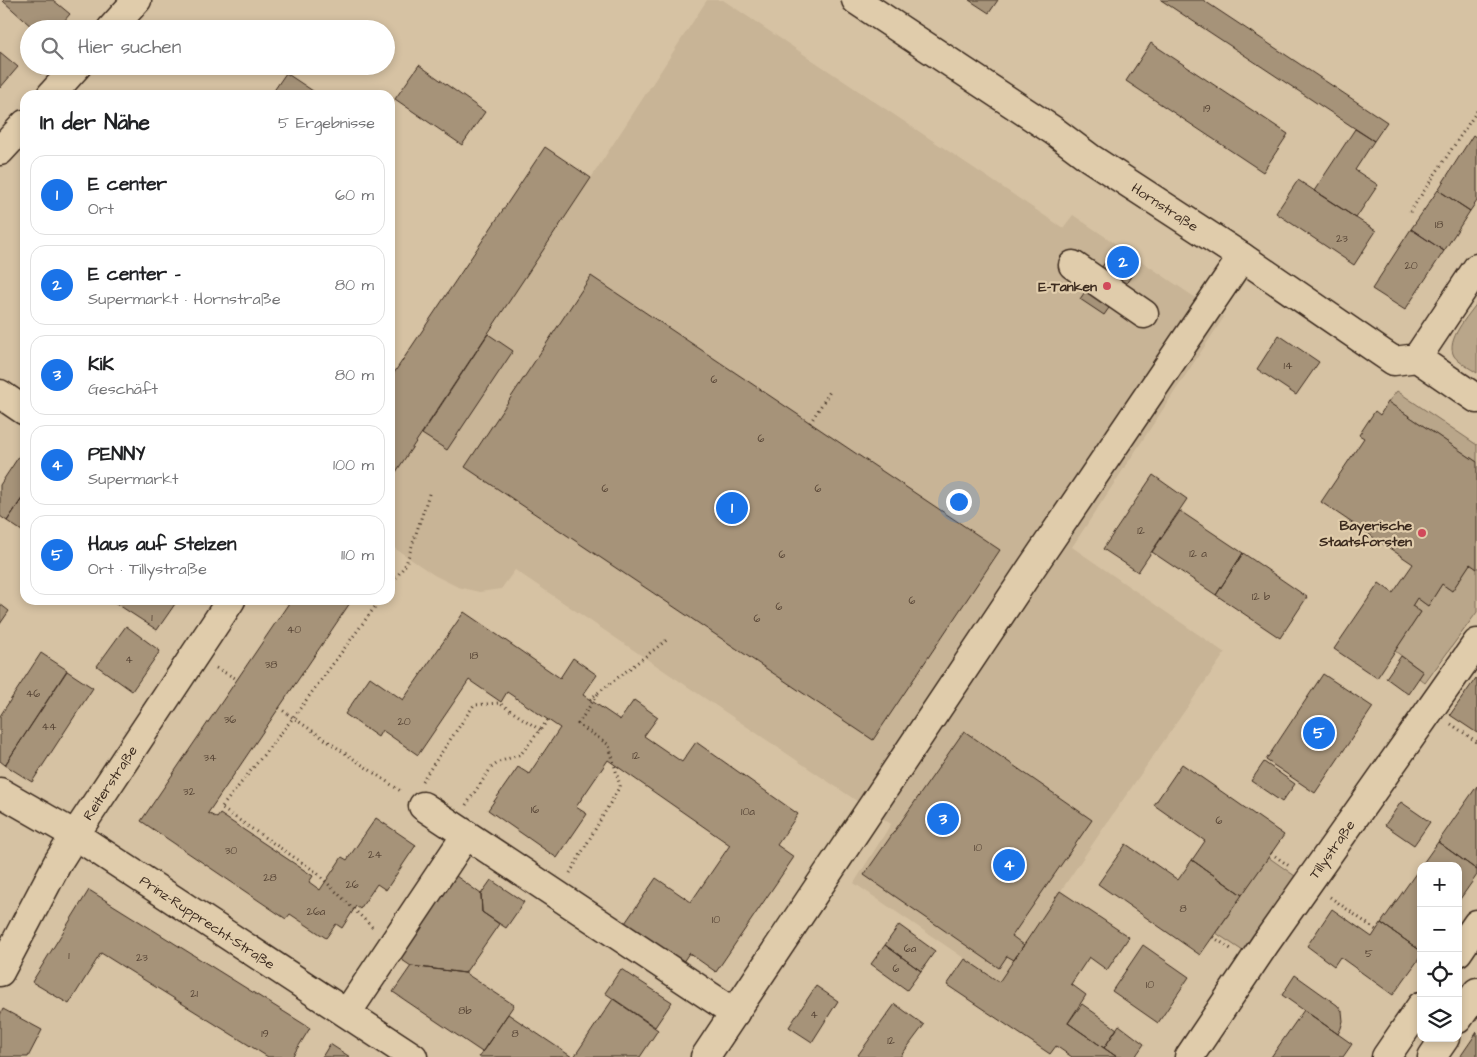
<!DOCTYPE html>
<html lang="de">
<meta charset="utf-8">
<style>
body{margin:0;font-family:"Architects Daughter",sans-serif;background:#f6f6f6;color:#202124}
.controls{position:absolute;right:15px;bottom:15px;display:grid;overflow:hidden;border-radius:10px;box-shadow:0 2px 8px #0003}
.controls button{width:45px;height:45px;display:grid;place-items:center;padding:0;border:0;border-bottom:1px solid #e0e0e0;background:#fff;color:#202124;font:25px sans-serif}
.you{position:absolute;left:958px;top:501px;width:18px;height:18px;margin:-12px;border:4px solid #fff;border-radius:50%;background:#1a73e8;box-shadow:0 0 0 8px #1a73e833}
.badge{display:grid;place-items:center;width:32px;height:32px;border-radius:50%;background:#1a73e8;color:#fff;font-size:16px;font-weight:700}
.pin{position:absolute;translate:-50% -50%;border:2px solid #fff;box-shadow:0 1px 5px #0006}
.list{margin:0;padding:0;list-style:none}
h2{display:flex;justify-content:space-between;align-items:center;height:65px;margin:0;padding:0 20px;font-size:21px}
h2 small{font-size:16px;font-weight:400;color:#757577}
.list li{display:grid;grid-template-columns:32px 1fr auto;gap:15px;align-items:center;box-sizing:border-box;height:80px;margin:0 10px 10px;padding:0 10px;border:1px solid #e0e0e0;border-radius:15px}
.list b{display:block;font-size:19px;white-space:nowrap}
.list p{margin:0;font-size:16px;white-space:nowrap;color:#757577}
.list em{font-size:16px;font-style:normal;color:#757577}
.icon{flex:none;width:28px;height:28px;fill:none;stroke:currentColor;stroke-width:2;stroke-linecap:round;stroke-linejoin:round}
.map{position:relative;flex:none;width:1477px;height:1057px;overflow:hidden}
.search{position:absolute;background:#fff;box-shadow:0 2px 8px #0003;left:20px;top:20px;width:375px;height:55px;display:flex;align-items:center;gap:12px;box-sizing:border-box;padding:0 18px;border-radius:28px;color:#757577;font-size:19px}
.panel{position:absolute;background:#fff;box-shadow:0 2px 8px #0003;left:20px;top:90px;width:375px;height:515px;border-radius:15px}
.map>svg:first-child{display:block}
.built{fill:#c8b496}
.green{fill:#b9a68a;stroke:#7a6854}
.building{fill:#a69379;stroke:#3b2a1e}
.lines{fill:none;stroke-linecap:round;stroke-linejoin:round}
.minor-casing{stroke:#3b2a1e;stroke-width:31}
.major-casing{stroke:#3b2a1e;stroke-width:31}
.path{stroke:#3b2a1e;stroke-width:3;stroke-dasharray:1 4;stroke-linecap:butt}
.minor{stroke:#e0ccab;stroke-width:28}
.major{stroke:#e0ccab;stroke-width:28}
.poi-dot{fill:#d1495b;stroke:#e0ccab;stroke-width:2}
.labels{text-anchor:middle;stroke-width:4.5;stroke-linejoin:round;paint-order:stroke}
.number-label{font-size:11px;fill:#564435}
.street-label{font-size:14px;fill:#3b2a1e;stroke:#e0ccab}
.poi-label{font-size:14px;font-weight:bold;fill:#3b2a1e;stroke:#e0ccab;text-anchor:end}
</style>
<div class="map">
<svg width="1477" height="1057" viewBox="0 0 1477 1057">
<rect width="100%" height="100%" fill="#d6c2a3"/>
<filter id="ink" filterUnits="userSpaceOnUse"><feTurbulence type="fractalNoise" baseFrequency=".02" numOctaves="2"/><feDisplacementMap in="SourceGraphic" scale="10" xChannelSelector="R" yChannelSelector="G"/><feConvolveMatrix kernelMatrix="1 2 1 2 8 2 1 2 1" color-interpolation-filters="sRGB"/></filter>
<g filter="url(#ink)">
<path class="built" d="M 707,0 L 723,0 L 1063,228 L 1073,215 L 1224,317 L 1072,547 L 1225,653 L 1113,814 L 999,982 L 854,883 L 891,824 L 515,570 L 501,589 L 479,592 L 458,587 L 434,575 L 390,545 L 390,481 L 591,178 Z"/>
<path class="green" d="M 1477,303 L 1477,373 C 1470,368 1459,363 1454,356 C 1445,340 1469,315 1477,303 Z
M 1397,391 L 1477,445 L 1477,462 L 1388,402 Z
M 1470,564 L 1477,569 L 1477,612 L 1425,683 L 1419,678 L 1423,672 L 1395,651 L 1421,612 L 1412,606 L 1417,598 L 1428,606 L 1442,584 L 1452,591 Z
M 1268,857 L 1295,876 L 1243,951 L 1216,933 Z"/>
<path class="building" d="M 4,0 L 53,0 L 70,14 L 57,29 L 34,29 L 3,1 Z
M 969,0 L 998,0 L 989,13 Z
M 1161,0 L 1203,0 L 1387,122 L 1374,141 Z
M 1151,43 L 1288,134 L 1263,172 L 1126,81 Z
M 0,52 L 18,67 L 0,88 Z
M 419,65 L 485,112 L 462,145 L 395,99 Z
M 286,73 L 319,95 L 271,95 Z
M 1355,129 L 1374,141 L 1355,170 L 1378,185 L 1356,218 L 1314,191 Z
M 1473,135 L 1477,138 L 1477,201 L 1470,211 L 1438,190 Z
M 545,147 L 591,178 L 390,481 L 390,379 Z
M 1298,180 L 1376,231 L 1354,265 L 1276,213 Z
M 1438,190 L 1470,211 L 1444,251 L 1411,229 Z
M 1411,229 L 1444,251 L 1405,310 L 1372,289 Z
M 1116,247 L 1139,263 L 1130,278 L 1106,261 Z
M 1106,261 L 1130,278 L 1104,315 L 1080,299 Z
M 591,276 L 1000,550 L 873,740 L 465,467 Z
M 488,334 L 513,351 L 447,450 L 422,434 Z
M 1279,335 L 1319,362 L 1296,395 L 1257,369 Z
M 1388,402 L 1477,462 L 1477,569 L 1470,564 L 1452,591 L 1442,584 L 1428,606 L 1417,598 L 1412,606 L 1421,612 L 1377,678 L 1334,649 L 1379,583 L 1393,593 L 1413,564 L 1321,502 L 1364,438 L 1359,435 L 1375,411 L 1380,415 Z
M 25,447 L 25,494 L 7,521 L 0,516 L 0,485 Z
M 1153,475 L 1187,499 L 1138,572 L 1103,549 Z
M 25,494 L 25,533 L 7,521 Z
M 1180,511 L 1243,553 L 1216,595 L 1152,552 Z
M 1243,553 L 1307,597 L 1280,638 L 1216,595 Z
M 111,600 L 168,600 L 175,604 L 157,630 Z
M 291,600 L 352,600 L 208,813 L 217,818 L 220,814 L 313,876 L 309,882 L 320,890 L 342,857 L 347,860 L 376,818 L 416,845 L 386,890 L 377,884 L 360,909 L 356,906 L 342,928 L 336,924 L 326,938 L 290,914 L 286,919 L 141,821 Z
M 0,604 L 9,611 L 0,624 Z
M 464,612 L 560,678 L 573,658 L 597,675 L 583,695 L 620,720 L 634,700 L 658,717 L 644,736 L 682,762 L 696,742 L 798,814 L 777,845 L 794,857 L 716,972 L 689,953 L 681,965 L 623,926 L 656,878 L 691,902 L 730,845 L 608,760 L 576,807 L 587,814 L 557,858 L 488,810 L 518,767 L 529,774 L 560,728 L 507,692 L 501,702 L 469,680 L 418,755 L 382,730 L 378,737 L 345,714 L 370,677 L 403,700 Z
M 126,626 L 160,651 L 132,691 L 97,666 Z
M 41,653 L 67,670 L 5,765 L 0,761 L 0,716 Z
M 1401,656 L 1423,672 L 1408,694 L 1386,678 Z
M 67,671 L 93,688 L 32,782 L 5,765 Z
M 1323,674 L 1373,707 L 1315,793 L 1266,760 Z
M 1476,678 L 1477,679 L 1477,733 L 1450,715 Z
M 964,731 L 1092,820 L 1012,936 L 1024,945 L 1014,960 L 1007,956 L 999,968 L 864,875 Z
M 1264,762 L 1295,784 L 1282,802 L 1251,781 Z
M 1182,764 L 1284,835 L 1242,895 L 1192,860 L 1205,841 L 1154,805 Z
M 1477,786 L 1477,870 L 1438,842 Z
M 1401,802 L 1430,822 L 1414,845 L 1385,825 Z
M 1438,842 L 1477,870 L 1477,875 L 1458,902 L 1458,866 L 1421,866 Z
M 1126,844 L 1178,880 L 1192,860 L 1242,895 L 1200,955 L 1098,884 Z
M 1421,866 L 1421,951 L 1381,923 Z
M 456,876 L 481,894 L 482,912 L 499,924 L 465,973 L 411,966 L 399,958 Z
M 491,880 L 524,902 L 506,928 L 482,912 L 481,894 Z
M 89,890 L 310,1028 L 292,1057 L 268,1057 L 101,953 L 69,1004 L 32,982 Z
M 1060,891 L 1129,937 L 1107,970 L 1089,957 L 1071,984 L 1086,995 L 1068,1023 L 1117,1057 L 1072,1057 L 1056,1046 L 1050,1054 L 947,985 L 965,959 L 999,982 Z
M 1332,909 L 1372,937 L 1381,923 L 1421,951 L 1421,956 L 1393,995 L 1340,957 L 1334,966 L 1307,946 Z
M 899,925 L 935,951 L 921,971 L 885,945 Z
M 885,945 L 921,971 L 907,990 L 871,964 Z
M 1143,945 L 1189,977 L 1158,1023 L 1112,991 Z
M 411,966 L 465,973 L 514,1005 L 482,1052 L 393,992 Z
M 621,969 L 672,1002 L 655,1027 L 605,993 Z
M 1295,975 L 1337,1005 L 1342,1011 L 1343,1021 L 1341,1028 L 1338,1034 L 1282,995 Z
M 816,986 L 838,1001 L 812,1042 L 789,1027 Z
M 613,999 L 658,1030 L 640,1057 L 574,1057 Z
M 895,1004 L 924,1025 L 900,1057 L 861,1057 L 858,1055 Z
M 1082,1004 L 1117,1029 L 1104,1048 L 1068,1023 Z
M 3,1009 L 42,1030 L 28,1057 L 0,1057 L 0,1015 Z
M 1304,1010 L 1352,1044 L 1343,1057 L 1271,1057 Z
M 508,1014 L 572,1057 L 479,1057 Z
M 1119,1025 L 1144,1044 L 1135,1057 L 1117,1057 L 1104,1048 Z
M 1477,1032 L 1477,1057 L 1460,1057 Z
M 330,1044 L 350,1057 L 322,1057 Z"/>
<g class="lines">
<g class="minor-casing">
<g id="minor">
<path id="s1" d="M 856,0 L 1054,131 L 1090,158 L 1242,257 L 1382,353 L 1394,361 L 1417,358 L 1477,399"/>
<path d="M 111,29 L 137,0"/>
<path d="M 51,95 L 77,66"/>
<path d="M 0,151 L 25,124"/>
<path d="M 1073,265 L 1144,314"/>
<path d="M 1417,358 L 1477,268"/>
<path d="M 0,394 L 25,411"/>
<path id="s2" d="M 0,792 L 75,835 L 413,1057"/>
<path d="M 423,806 L 735,1013"/>
<path id="s3" d="M 0,972 L 58,862 L 75,835 L 231,600"/>
<path d="M 347,1013 L 466,835"/>
<path d="M 705,1057 L 1032,567 L 1242,257"/>
<path id="s4" d="M 1189,1057 L 1265,944 L 1477,643"/>
</g>
</g>
<g class="major-casing">
<path id="major" d="M 1458,952 L 1477,924
M 1458,1019 L 1477,992
M 1386,1057 L 1421,1006
M 1432,1057 L 1445,1038"/>
</g>
<path class="path" d="M 1410,212 L 1477,111
M 810,423 L 831,390
M 390,586 L 406,564 L 430,491
M 216,668 L 237,679
M 590,699 L 668,639
M 279,708 L 402,792
M 1451,724 L 1477,742
M 422,781 L 474,705 L 499,703 L 540,730
M 466,805 L 491,768 L 499,762 L 521,754 L 548,720
M 1271,853 L 1289,866
M 570,873 L 620,786 L 609,745 L 578,724 L 599,692
M 1330,897 L 1376,930
M 372,927 L 316,872 L 221,808 L 293,718 L 380,600
M 1213,937 L 1231,949"/>
<use href="#minor" class="minor"/>
<use href="#major" class="major"/>
</g>
</g>
<g class="poi-dot">
<circle cx="1107" cy="286" r="5"/>
<circle cx="1422" cy="533" r="5"/>
</g>
<g class="labels">
<g class="number-label">
<text x="1207" y="112">19</text>
<text x="1439" y="228">18</text>
<text x="1342" y="242">23</text>
<text x="1411" y="269">20</text>
<text x="1288" y="369">14</text>
<text x="714" y="383">6</text>
<text x="761" y="442">6</text>
<text x="605" y="492">6</text>
<text x="818" y="492">6</text>
<text x="1141" y="534">12</text>
<text x="1198" y="557">12 a</text>
<text x="782" y="558">6</text>
<text x="1261" y="600">12 b</text>
<text x="912" y="604">6</text>
<text x="779" y="610">6</text>
<text x="152" y="621">1</text>
<text x="757" y="622">6</text>
<text x="294" y="633">40</text>
<text x="474" y="659">18</text>
<text x="129" y="663">4</text>
<text x="271" y="668">38</text>
<text x="33" y="697">46</text>
<text x="230" y="723">36</text>
<text x="404" y="725">20</text>
<text x="49" y="730">44</text>
<text x="636" y="759">12</text>
<text x="210" y="761">34</text>
<text x="189" y="795">32</text>
<text x="535" y="813">16</text>
<text x="748" y="815">10a</text>
<text x="1219" y="824">6</text>
<text x="978" y="851">10</text>
<text x="231" y="854">30</text>
<text x="375" y="858">24</text>
<text x="270" y="881">28</text>
<text x="352" y="888">26</text>
<text x="1183" y="912">8</text>
<text x="316" y="915">26a</text>
<text x="716" y="923">10</text>
<text x="910" y="952">6a</text>
<text x="1369" y="957">5</text>
<text x="69" y="959">1</text>
<text x="142" y="961">23</text>
<text x="896" y="972">6</text>
<text x="1150" y="988">10</text>
<text x="194" y="997">21</text>
<text x="465" y="1014">8b</text>
<text x="814" y="1018">4</text>
<text x="265" y="1037">19</text>
<text x="515" y="1037">8</text>
<text x="891" y="1044">12</text>
</g>
<g class="street-label">
<text dy="5" stroke="none"><textPath href="#s1" startOffset="372">Hornstraße</textPath></text>
<text dy="5" stroke="none"><textPath href="#s3" startOffset="219">Reiterstraße</textPath></text>
<text dy="5" stroke="none"><textPath href="#s4" startOffset="252">Tillystraße</textPath></text>
<text dy="5" stroke="none"><textPath href="#s2" startOffset="245">Prinz-Rupprecht-Straße</textPath></text>
</g>
<g class="poi-label">
<text x="1097" y="291">E-Tanken</text>
<text x="1412" y="530">Bayerische<tspan x="1412" dy="16">Staatsforsten</tspan></text>
</g>
</g>
</svg>
<div class="controls">
<button>+</button>
<button>−</button>
<button><svg class="icon" aria-label="locate" viewBox="0 0 24 24"><circle cx="12" cy="12" r="6"/><path d="M12 2v4M12 18v4M2 12h4M18 12h4"/></svg></button>
<button><svg class="icon" aria-label="layers" viewBox="0 0 24 24"><path d="M12 4l9 5-9 5-9-5zM3 14l9 5 9-5"/></svg></button>
</div>
<div class="you"></div>
<div class="pin badge" style="left:732px;top:508px">1</div>
<div class="pin badge" style="left:1123px;top:262px">2</div>
<div class="pin badge" style="left:943px;top:819px">3</div>
<div class="pin badge" style="left:1009px;top:865px">4</div>
<div class="pin badge" style="left:1319px;top:733px">5</div>
<div class="search"><svg class="icon" aria-label="search" viewBox="0 0 24 24"><circle cx="10" cy="10" r="6"/><path d="M15 15l6 6"/></svg>Hier suchen</div>
<section class="panel">
<h2>In der Nähe<small>5 Ergebnisse</small></h2>
<ul class="list">
<li><span class="badge">1</span><div><b>E center</b><p>Ort</p></div><em>60 m</em></li>
<li><span class="badge">2</span><div><b>E center -</b><p>Supermarkt · Hornstraße</p></div><em>80 m</em></li>
<li><span class="badge">3</span><div><b>KiK</b><p>Geschäft</p></div><em>80 m</em></li>
<li><span class="badge">4</span><div><b>PENNY</b><p>Supermarkt</p></div><em>100 m</em></li>
<li><span class="badge">5</span><div><b>Haus auf Stelzen</b><p>Ort · Tillystraße</p></div><em>110 m</em></li>
</ul>
</section>
</div>
